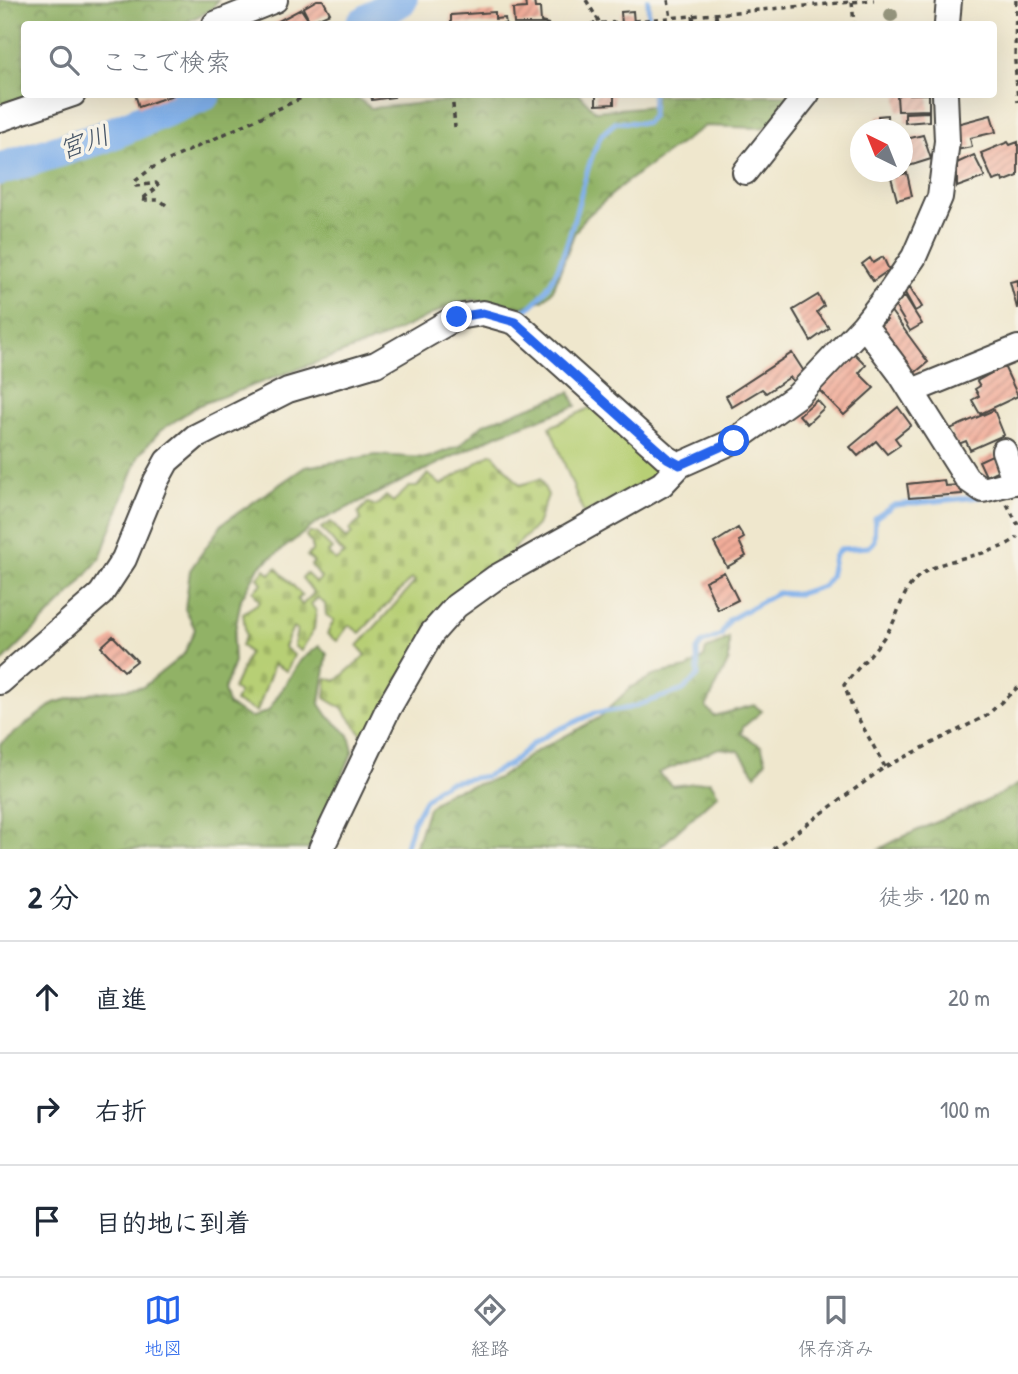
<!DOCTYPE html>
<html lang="ja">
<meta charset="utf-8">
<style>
body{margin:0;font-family:"Patrick Hand","Klee One",sans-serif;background:#f2f2f3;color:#1f2937}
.compass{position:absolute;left:850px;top:119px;width:63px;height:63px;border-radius:50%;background:#fff;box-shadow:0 7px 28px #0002;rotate:317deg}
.stop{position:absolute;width:21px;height:21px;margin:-16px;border:5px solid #2563eb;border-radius:50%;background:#fff}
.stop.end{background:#2563eb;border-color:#fff;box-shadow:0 2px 7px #0008}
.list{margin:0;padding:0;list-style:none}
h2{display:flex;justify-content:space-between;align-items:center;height:91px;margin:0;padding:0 28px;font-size:30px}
h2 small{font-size:23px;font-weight:400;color:#747a83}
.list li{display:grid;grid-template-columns:46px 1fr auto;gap:21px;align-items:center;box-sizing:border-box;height:112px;padding:0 28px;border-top:2px solid #e0e1e3}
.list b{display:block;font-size:26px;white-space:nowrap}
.list em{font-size:23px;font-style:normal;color:#747a83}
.icon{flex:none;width:38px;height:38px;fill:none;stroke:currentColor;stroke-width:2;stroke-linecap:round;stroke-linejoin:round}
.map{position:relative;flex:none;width:1018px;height:849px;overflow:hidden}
.search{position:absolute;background:#fff;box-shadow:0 7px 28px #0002;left:21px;right:21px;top:21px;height:77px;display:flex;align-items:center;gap:18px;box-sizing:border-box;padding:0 24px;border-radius:7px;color:#747a83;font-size:26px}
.sheet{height:427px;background:#fff}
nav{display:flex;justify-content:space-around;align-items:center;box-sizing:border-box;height:98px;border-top:2px solid #e0e1e3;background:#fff;font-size:19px;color:#747a83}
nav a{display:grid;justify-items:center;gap:4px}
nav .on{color:#2563eb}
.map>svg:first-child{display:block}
.forest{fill:url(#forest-crowns);stroke:#5e6e48;stroke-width:2}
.cemetery{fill:url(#cemetery-stones);stroke:#717d50;stroke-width:2}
.park{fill:#b7cf74;stroke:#717d50;stroke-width:2}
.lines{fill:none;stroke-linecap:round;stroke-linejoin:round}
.stream{stroke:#80b0eb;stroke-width:5}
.river{stroke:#80b0eb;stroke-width:33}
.building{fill:url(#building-hatch)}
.minor-casing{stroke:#484743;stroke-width:28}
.path{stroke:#484743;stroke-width:3.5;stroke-dasharray:5 5;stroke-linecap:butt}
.minor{stroke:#fff;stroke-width:24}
.tree{fill:#96967e}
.route{stroke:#2563eb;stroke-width:9}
.labels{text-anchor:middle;stroke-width:7;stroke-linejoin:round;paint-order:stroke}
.water-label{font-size:26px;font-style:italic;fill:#445365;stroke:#f7f3e8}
</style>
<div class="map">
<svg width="1018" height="849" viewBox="0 0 1018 849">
<defs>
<pattern id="forest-crowns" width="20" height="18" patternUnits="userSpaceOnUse" patternTransform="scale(1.75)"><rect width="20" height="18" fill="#91b266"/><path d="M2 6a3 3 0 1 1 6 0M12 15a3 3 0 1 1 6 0" fill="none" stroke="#779154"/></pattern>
<pattern id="cemetery-stones" width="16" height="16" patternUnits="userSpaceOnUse" patternTransform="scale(1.75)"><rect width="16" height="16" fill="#b7cf74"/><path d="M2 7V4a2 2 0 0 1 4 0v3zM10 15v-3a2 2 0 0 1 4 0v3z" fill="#9eb265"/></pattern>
<pattern id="building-hatch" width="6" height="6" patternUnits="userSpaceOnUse" patternTransform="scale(1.75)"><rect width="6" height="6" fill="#f2ad9a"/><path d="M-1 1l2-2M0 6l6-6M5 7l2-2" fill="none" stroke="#c48d7e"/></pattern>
</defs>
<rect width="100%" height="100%" fill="#f7f3e8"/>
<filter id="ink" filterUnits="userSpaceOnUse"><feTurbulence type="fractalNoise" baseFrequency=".0143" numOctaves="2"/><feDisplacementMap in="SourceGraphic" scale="14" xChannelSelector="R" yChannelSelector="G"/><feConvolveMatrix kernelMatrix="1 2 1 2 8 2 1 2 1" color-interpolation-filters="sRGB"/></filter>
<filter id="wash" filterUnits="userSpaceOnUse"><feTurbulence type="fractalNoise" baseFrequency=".00686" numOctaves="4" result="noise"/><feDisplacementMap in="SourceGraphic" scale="28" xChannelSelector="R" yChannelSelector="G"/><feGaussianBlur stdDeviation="1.57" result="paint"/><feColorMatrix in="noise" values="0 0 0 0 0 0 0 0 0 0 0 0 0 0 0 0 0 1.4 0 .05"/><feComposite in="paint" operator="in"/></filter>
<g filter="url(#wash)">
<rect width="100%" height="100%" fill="#efe7cd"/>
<path class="forest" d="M 0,0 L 218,0 L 212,9 L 183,24 L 24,24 L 24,94 L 32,95 L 0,105 Z
M 579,94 L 595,111 L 651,106 L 655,103 L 655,95 L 794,95 L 769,125 L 761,128 L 705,126 L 625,183 L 583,220 L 574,234 L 553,290 L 543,300 L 520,308 L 473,300 L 456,303 L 378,340 L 199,405 L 160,431 L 139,455 L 100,558 L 74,590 L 0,664 L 0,175 L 27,172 L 220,95 L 353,95 L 371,108 L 514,95 Z
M 570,392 L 576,406 L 499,434 L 318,522 L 259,567 L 241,599 L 233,642 L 234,662 L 224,690 L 228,705 L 251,718 L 268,711 L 301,660 L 319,646 L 327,654 L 320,704 L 328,716 L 349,735 L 353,751 L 311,849 L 0,849 L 0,744 L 54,703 L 91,693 L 143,687 L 184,654 L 195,629 L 185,609 L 190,570 L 223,523 L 305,467 L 376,455 L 427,458 L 459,446 L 483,424 Z
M 729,638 L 729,660 L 706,707 L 714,716 L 754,705 L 762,711 L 743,727 L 741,734 L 761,746 L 766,760 L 756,775 L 739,751 L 719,748 L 658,773 L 672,786 L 710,781 L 718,794 L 658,849 L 415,849 L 428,808 L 446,793 L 499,778 L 533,753 L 599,718 L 631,687 L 657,674 L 687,668 L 704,657 L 706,650 Z
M 1018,784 L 1018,849 L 880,849 C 924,823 975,811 1018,784 Z"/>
<path class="cemetery" d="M 492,453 L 520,485 L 540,479 L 548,495 L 537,525 L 512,550 L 510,558 L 485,574 L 365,739 L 343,709 L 325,698 L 327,678 L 336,681 L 366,655 L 358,646 L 415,582 L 411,579 L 360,633 L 349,625 L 337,641 L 327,634 L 334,620 L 326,615 L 325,604 L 318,598 L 311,604 L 316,611 L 314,629 L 301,651 L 294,646 L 297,629 L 293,627 L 284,647 L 294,655 L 287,671 L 274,664 L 257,712 L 235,702 L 239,693 L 233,689 L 249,653 L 241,645 L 246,636 L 243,613 L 260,602 L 253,591 L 262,584 L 258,577 L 265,569 L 270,574 L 276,568 L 302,595 L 297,600 L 302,605 L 314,593 L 302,578 L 306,573 L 316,583 L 321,578 L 311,565 L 314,562 L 307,556 L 312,551 L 312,544 L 306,536 L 309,533 L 316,533 L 332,549 L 328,553 L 335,561 L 344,554 L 321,528 L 331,522 L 346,539 L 352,534 L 349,530 L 361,520 L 358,513 L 368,503 L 376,506 L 386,496 L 393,502 L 409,487 L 417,487 L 428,474 L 441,485 Z"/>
<path class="park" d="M 600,403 L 661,473 L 584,514 L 550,427 Z"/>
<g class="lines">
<path class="stream" d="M 648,0 L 649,24
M 516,315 C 573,292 574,183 602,134 L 616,122 L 646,123 L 652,116 L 653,94
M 405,849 L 413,822 L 425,800 L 437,788 L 449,782 L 486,776 L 510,764 L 535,742 L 557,730 L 595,713 L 629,708 L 683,690 L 698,676 L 697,650 L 701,644 L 721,635 L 729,620 L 777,593 L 798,594 L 823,586 L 830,577 L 834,557 L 840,549 L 869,547 L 874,542 L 875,518 L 894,505 L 980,497"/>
<path class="river" d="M 362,24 L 401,0
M 0,169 L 101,138 L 205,94"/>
</g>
<g id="blocks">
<path class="building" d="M 317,0 L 323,0 L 330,13 L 310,22 L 303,8 Z
M 525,0 L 534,0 L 535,8 L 540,8 L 541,22 L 549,24 L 514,24 L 513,9 L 526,8 Z
M 301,9 L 311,24 L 273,24 Z
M 633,11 L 634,24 L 622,24 L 621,12 Z
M 495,12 L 495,19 L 505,18 L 506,24 L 451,24 L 451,15 Z
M 135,94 L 173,94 L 173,95 L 139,107 Z
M 371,94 L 393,94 L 394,97 L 372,100 Z
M 596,94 L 614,94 L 614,104 L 596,105 Z
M 901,94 L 929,94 L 929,110 L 898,111 L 897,96 Z
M 929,112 L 929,121 L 905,123 L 905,113 Z
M 887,115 L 888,129 L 879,130 L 878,116 Z
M 991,115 L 996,132 L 970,138 L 972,147 L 956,150 L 953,125 Z
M 923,135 L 931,159 L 909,166 L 907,155 L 902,156 L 902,140 Z
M 1008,142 L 1010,145 L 1018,142 L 1018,176 L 1003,182 L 1002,178 L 993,181 L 981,153 Z
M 974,155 L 985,177 L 957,187 L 957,163 Z
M 907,173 L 912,196 L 897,200 L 891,177 Z
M 883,257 L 889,270 L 873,281 L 862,264 L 870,258 L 873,263 Z
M 1018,280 L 1018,308 L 1017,308 L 1010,282 Z
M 910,287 L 922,307 L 915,311 L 904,291 Z
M 818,295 L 824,306 L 817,312 L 829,328 L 811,341 L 793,310 Z
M 905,297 L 922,324 L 910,331 L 894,304 Z
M 890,310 L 928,362 L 912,375 L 875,329 L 887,320 L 883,315 Z
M 792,353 L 805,373 L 794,382 L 790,377 L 766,393 L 762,389 L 732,407 L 726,396 Z
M 854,353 L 866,365 L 859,373 L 874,388 L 844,415 L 819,390 Z
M 1004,366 L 1018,396 L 980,414 L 972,400 L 979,396 L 975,389 L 980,386 L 977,381 Z
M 817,400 L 824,408 L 807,424 L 799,415 Z
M 898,407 L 911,425 L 895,438 L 900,445 L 887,454 L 876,441 L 858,456 L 850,447 Z
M 994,410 L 1004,435 L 970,450 L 966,441 L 956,445 L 950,429 Z
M 994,454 L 1001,469 L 986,476 L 979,461 Z
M 944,480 L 945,486 L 960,485 L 962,494 L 909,498 L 907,484 Z
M 738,528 L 744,538 L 739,541 L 746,556 L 727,567 L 714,543 Z
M 724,572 L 738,600 L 718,610 L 705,581 Z
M 113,636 L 137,661 L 124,671 L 101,647 Z"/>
</g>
</g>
<g filter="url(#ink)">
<use href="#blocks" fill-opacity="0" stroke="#484743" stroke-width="2"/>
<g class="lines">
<g class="minor-casing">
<path id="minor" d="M 215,24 L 275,0
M 947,24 L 949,0
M 0,119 L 73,94
M 745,172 L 807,94
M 864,325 L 900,373 L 967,479 L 983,490 L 1018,481
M 912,391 L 1018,348
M 1004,451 L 1015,482
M 0,682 L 101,594 L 124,559 L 156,481 L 167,461 L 195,437 L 288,390 L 376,364 L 457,317 L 483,313 L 515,322 L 667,458 L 680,465
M 321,849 L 388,709 L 432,633 L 456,606 L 495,578 L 662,484 L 680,465 L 734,441 L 798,395 L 864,325 L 890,292 L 914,257 L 940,197 L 947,141 L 945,94"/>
</g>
<path class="path" d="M 586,0 L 600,23
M 668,0 L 671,18
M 1016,0 L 1015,61 L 1018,102
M 852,2 L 854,24
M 716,14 L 717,24
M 693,16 L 694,24
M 634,21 L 874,0
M 591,24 L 622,22
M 452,94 L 455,127
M 166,205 L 160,200 L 141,200 L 159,186 L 156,183 L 136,186 L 134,182 L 152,168 L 310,94
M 1007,504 L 1018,525
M 885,767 L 852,707 L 844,685 C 859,666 880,646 892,625 C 900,609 903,590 918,577 C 946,554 991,559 1018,537
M 773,849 L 885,767 L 986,716 L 1018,687"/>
<use href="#minor" class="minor"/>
</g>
<circle class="tree" cx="891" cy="15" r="7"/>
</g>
<g class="lines" filter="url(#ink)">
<path class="route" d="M 457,317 L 483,313 L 515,322 L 667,458 L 680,465 L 734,441"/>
</g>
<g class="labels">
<g class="water-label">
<text transform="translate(84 142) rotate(-19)" y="9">宮川</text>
</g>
</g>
</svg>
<svg class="compass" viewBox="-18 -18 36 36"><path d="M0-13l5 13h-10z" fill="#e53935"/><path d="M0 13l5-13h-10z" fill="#747a83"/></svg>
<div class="stop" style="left:734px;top:441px"></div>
<div class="stop end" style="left:457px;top:317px"></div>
<div class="search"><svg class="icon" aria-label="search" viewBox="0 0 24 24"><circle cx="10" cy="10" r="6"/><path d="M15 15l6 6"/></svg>ここで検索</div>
</div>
<section class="sheet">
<h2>2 分<small>徒歩 · 120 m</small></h2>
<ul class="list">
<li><svg class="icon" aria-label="ahead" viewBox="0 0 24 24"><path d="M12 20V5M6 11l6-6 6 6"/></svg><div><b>直進</b></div><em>20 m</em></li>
<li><svg class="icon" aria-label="right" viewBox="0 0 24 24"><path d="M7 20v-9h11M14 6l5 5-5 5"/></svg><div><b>右折</b></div><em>100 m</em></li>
<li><svg class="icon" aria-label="arrive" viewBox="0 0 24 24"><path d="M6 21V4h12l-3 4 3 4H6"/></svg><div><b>目的地に到着</b></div></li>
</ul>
</section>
<nav>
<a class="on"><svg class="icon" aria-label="map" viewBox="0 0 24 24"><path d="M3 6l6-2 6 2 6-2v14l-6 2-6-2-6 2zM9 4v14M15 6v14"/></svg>地図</a>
<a><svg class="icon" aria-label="directions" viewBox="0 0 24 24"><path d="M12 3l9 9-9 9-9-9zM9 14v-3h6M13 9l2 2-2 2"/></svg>経路</a>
<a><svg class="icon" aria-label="saved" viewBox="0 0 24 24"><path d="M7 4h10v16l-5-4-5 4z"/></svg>保存済み</a>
</nav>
